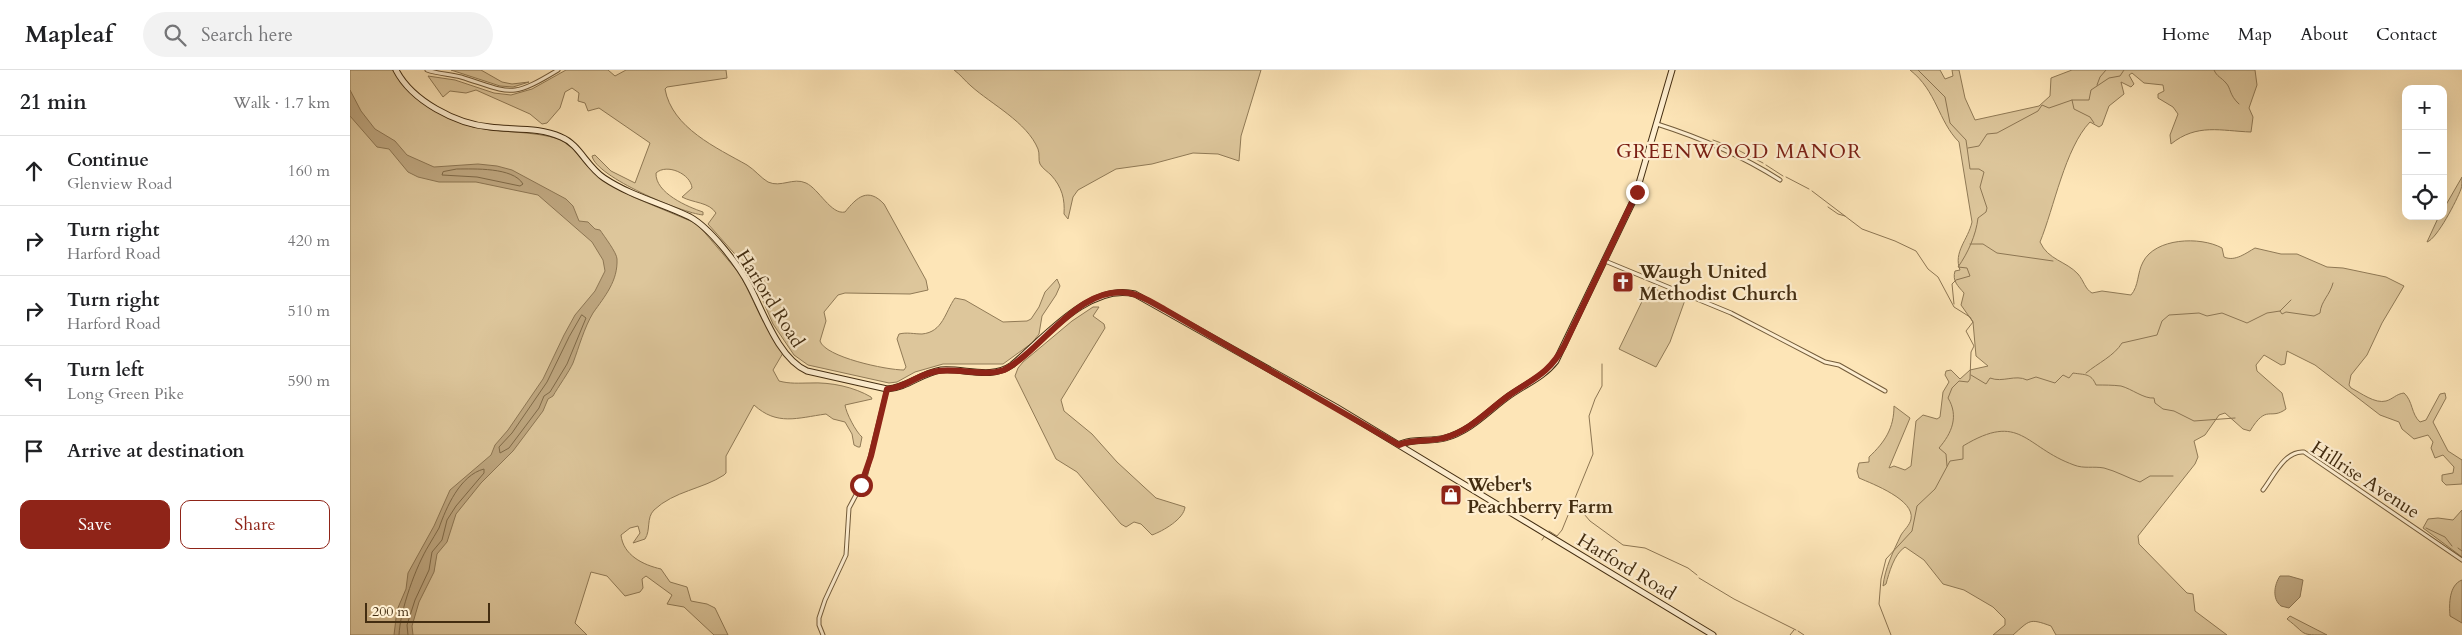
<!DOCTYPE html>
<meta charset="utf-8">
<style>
body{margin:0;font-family:Cardo,serif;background:#f2f2f2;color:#202124}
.controls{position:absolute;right:15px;top:15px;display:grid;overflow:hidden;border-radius:10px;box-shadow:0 5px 20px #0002}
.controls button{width:45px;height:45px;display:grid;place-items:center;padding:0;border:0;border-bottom:1px solid #e0e0e0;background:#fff;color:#202124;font:25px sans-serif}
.scale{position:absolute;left:15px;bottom:12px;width:125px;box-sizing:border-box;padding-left:5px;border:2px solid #432d11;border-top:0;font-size:14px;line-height:18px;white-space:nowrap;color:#432d11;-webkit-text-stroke:4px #feeed0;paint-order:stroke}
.stop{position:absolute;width:15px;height:15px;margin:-11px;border:4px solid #8f2418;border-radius:50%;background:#fff}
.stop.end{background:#8f2418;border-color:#fff;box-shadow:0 1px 5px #0008}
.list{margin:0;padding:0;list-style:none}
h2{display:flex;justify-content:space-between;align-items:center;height:65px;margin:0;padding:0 20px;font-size:21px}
h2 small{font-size:16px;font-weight:400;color:#757577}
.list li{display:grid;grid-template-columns:32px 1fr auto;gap:15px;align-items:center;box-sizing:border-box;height:70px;padding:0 20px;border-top:1px solid #e0e0e0}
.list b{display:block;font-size:19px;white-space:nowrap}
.list p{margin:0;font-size:16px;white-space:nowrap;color:#757577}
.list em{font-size:16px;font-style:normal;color:#757577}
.actions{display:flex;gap:10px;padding:15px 20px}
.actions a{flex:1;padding:11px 0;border:1px solid #8f2418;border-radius:10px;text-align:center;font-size:18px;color:#8f2418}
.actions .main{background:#8f2418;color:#fff}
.icon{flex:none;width:28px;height:28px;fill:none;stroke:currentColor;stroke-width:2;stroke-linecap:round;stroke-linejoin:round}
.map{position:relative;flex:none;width:2112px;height:565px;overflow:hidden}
header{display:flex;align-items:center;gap:30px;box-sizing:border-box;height:70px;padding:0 25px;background:#fff;border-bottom:1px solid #e0e0e0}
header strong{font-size:24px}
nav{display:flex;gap:28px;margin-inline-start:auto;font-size:18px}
.search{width:350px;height:45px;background:#f2f2f2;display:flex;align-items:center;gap:12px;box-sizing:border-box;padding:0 18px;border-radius:28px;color:#757577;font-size:19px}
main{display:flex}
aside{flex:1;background:#fff}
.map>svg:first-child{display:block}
.green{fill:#ddc69b;stroke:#907a56}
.water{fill:#bea67f;stroke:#8d7653}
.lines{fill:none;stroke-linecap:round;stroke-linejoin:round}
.shore{stroke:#806a48;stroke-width:1}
.stream{stroke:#8d7653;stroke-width:1}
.street-casing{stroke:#725b3a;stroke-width:5}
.secondary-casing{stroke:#432d11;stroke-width:7}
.street{stroke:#feeed0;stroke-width:3}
.secondary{stroke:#feeed0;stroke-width:5}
.route{stroke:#8f2418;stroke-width:6}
.labels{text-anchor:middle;stroke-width:4.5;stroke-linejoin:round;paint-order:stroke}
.poi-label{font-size:19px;font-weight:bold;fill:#432d11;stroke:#feeed0;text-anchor:start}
.street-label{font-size:19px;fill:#432d11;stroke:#feeed0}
.neighbourhood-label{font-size:20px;letter-spacing:1px;fill:#7a1f14;stroke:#feeed0}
</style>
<header>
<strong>Mapleaf</strong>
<div class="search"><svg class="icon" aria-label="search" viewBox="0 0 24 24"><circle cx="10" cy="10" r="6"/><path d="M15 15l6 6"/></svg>Search here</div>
<nav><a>Home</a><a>Map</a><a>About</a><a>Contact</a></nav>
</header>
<main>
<aside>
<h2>21 min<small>Walk · 1.7 km</small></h2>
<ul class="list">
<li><svg class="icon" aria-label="ahead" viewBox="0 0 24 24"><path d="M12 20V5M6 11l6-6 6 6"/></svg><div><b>Continue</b><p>Glenview Road</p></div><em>160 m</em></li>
<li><svg class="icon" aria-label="right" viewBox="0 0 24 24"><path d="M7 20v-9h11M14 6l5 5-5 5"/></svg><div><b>Turn right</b><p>Harford Road</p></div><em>420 m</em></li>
<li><svg class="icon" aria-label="right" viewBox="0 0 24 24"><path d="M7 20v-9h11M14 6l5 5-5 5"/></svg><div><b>Turn right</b><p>Harford Road</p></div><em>510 m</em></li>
<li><svg class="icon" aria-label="left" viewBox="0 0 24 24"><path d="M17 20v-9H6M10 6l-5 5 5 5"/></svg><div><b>Turn left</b><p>Long Green Pike</p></div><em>590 m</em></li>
<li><svg class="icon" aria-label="arrive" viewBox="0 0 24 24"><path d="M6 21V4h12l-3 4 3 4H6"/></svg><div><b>Arrive at destination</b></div></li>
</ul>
<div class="actions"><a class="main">Save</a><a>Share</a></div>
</aside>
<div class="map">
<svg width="2112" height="565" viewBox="0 0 2112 565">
<rect width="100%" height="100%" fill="#fde5b7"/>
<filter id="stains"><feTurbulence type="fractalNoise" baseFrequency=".004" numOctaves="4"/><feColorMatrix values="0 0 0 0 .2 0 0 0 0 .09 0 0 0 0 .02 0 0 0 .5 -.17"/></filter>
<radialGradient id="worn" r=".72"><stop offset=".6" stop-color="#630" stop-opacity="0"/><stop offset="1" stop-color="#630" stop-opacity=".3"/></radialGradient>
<path class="green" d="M 0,0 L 43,0 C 56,25 101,53 128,58 C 155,63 183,61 209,69 L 220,75 L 236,95 L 254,111 L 283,127 L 343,152 L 350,157 L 390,204 L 410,245 L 433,283 L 423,300 L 429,311 C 440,314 449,313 460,313 C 481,312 504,317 521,327 L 522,329 L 495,335 C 496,343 506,362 512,367 L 510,377 L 508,377 L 504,375 L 502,364 L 495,352 L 483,349 L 476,344 C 447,348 427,356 404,335 L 376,386 L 376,403 L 374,405 C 353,419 324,421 304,440 C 296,448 301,460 295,469 L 283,473 L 290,463 L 288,456 L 280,458 L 271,465 C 273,485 293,495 311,499 L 320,512 L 337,517 L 341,531 L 357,534 L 365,538 L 378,565 L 364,565 L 334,537 L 317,534 L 322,525 L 296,506 L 292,509 L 293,518 L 290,522 L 275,526 L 257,506 L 241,502 L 225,553 L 237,565 L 0,565 Z
M 101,0 L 131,0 L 152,12 L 162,14 L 179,12 L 163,17 L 150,16 Z
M 216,0 L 258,0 L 265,6 L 276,0 L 376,0 L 377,8 L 317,17 L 315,19 C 322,58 367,78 397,95 C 405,100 411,108 418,112 C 431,118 443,107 456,113 C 469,119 481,145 495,142 C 507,127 518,117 534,134 L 576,210 L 578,220 L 560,224 L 495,223 L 488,225 L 474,242 L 476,251 L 470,271 C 475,287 536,300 554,300 L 556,297 L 547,269 L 549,264 C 557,262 564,264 572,264 C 593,262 595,242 605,228 L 615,230 L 653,252 L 677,251 L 681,249 L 689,237 L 695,222 L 707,209 L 710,216 L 706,225 L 692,246 L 689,264 L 682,273 L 653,294 L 593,294 L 565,302 L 547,312 L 539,313 L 458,295 L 444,285 L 423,254 L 400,201 L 358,154 L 366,143 C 359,132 343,133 332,127 L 342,118 C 341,104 317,93 306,103 C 305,123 338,137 353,142 L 353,145 C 332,143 246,107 242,86 L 245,85 L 261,101 L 285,113 L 300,73 L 249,38 L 238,41 L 235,33 L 228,31 L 229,23 L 222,18 L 215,22 L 210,38 L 197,53 L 192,54 L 180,44 L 126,20 L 116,23 L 100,21 L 93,27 L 78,6 L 105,10 L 144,23 L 161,25 L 182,19 Z
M 604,0 L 911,0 L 891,66 L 889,91 L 868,84 L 843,83 L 802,94 L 766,99 L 728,120 L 723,127 L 718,149 L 714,144 C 715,129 712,117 701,105 C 698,102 692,98 690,94 C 688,90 690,84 688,79 C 677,52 641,34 621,16 C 615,11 611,5 604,0 Z
M 1560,0 L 1590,0 L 1595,9 L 1603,6 L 1602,0 L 1609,0 L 1615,28 L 1625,50 L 1689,36 L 1700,26 L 1701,8 L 1722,0 L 1905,0 L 1907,15 L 1899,38 L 1903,47 L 1901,62 C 1871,61 1847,53 1821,74 L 1820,65 L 1828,44 L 1823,37 L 1808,28 L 1808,24 L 1814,21 L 1813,15 L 1794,13 L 1782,3 L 1779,5 L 1784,14 L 1781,17 L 1771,12 L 1774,24 L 1759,36 L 1752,55 L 1749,57 L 1740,52 C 1715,78 1704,138 1690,172 C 1698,190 1716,191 1728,204 C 1734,211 1735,219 1742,223 L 1752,221 L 1781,225 C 1789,216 1787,203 1793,192 C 1805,168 1850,166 1872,178 L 1874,187 C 1885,192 1896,183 1905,178 L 1931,184 L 1947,184 L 1977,197 L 1993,198 L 2036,207 L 2054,216 L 2032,253 L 2017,285 L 2001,305 L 1999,315 L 2001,318 C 2011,323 2025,334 2036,331 C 2043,329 2046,324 2054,323 C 2063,331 2061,344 2070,352 L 2076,350 L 2090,324 L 2095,323 L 2096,328 L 2083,352 L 2098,381 L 2112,390 L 2112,414 L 2096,415 L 2092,411 L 2092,405 L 2103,403 L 2104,397 L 2093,385 L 2085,388 L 2081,378 L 2083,372 L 2078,365 L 2064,369 L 2052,359 L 2049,352 L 2030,345 L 1965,295 L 1937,281 L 1935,294 L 1931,295 L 1914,285 L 1906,295 L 1907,301 L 1932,323 L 1936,339 C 1920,351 1917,333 1900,361 L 1893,359 L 1875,343 L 1869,345 L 1855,365 L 1844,371 L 1848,387 L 1845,394 L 1788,466 L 1789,474 L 1837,523 L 1843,524 L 1845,541 L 1877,565 L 1706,565 L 1701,556 C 1679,548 1680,550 1663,565 L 1643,565 L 1655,555 L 1655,549 L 1643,537 L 1614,520 L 1593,514 L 1574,490 L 1555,477 C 1544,484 1539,503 1536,514 L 1533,516 C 1535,498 1543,482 1551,465 C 1554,460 1560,455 1561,449 C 1565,430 1523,414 1509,408 L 1507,401 L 1509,393 L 1519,392 L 1519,387 C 1535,372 1544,358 1544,336 L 1560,348 L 1539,398 L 1544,396 L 1555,400 L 1561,396 L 1566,351 L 1573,345 L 1587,349 L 1590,347 L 1593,322 L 1599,312 L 1595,305 L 1596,301 L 1601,300 L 1610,309 L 1620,300 L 1638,296 L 1626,286 L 1623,252 L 1611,235 L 1614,223 C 1608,216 1602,211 1605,201 L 1610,200 C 1603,182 1618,170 1622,152 L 1609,72 C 1588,51 1587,21 1560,0 Z
M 2112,107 C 2112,111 2112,116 2111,119 C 2107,130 2087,169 2077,172 L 2089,146 L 2093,146 L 2093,140 Z
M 1299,217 L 1335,230 L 1320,272 L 1306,297 L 1269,279 Z
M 743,237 L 749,237 L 743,246 L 754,254 L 755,258 L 711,330 L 714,341 L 742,364 L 767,392 L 806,428 L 835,437 C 834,449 813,461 802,465 L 791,454 L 784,452 L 776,457 L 771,454 L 727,402 L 706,389 L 665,306 L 668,298 L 673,292 L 722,251 Z
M 2112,440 L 2112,487 L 2073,458 L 2078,449 L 2088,448 L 2103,450 Z
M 2112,510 L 2112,553 L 2100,546 C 2099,534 2099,515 2112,510 Z
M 1940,546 L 1977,565 C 1948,565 1958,565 1937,549 Z"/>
<path class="water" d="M 0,20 L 11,41 L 25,59 L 45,71 L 57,85 L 84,97 L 128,94 L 147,96 L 162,100 L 216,129 L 223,136 L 229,151 L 238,152 L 245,159 L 250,160 C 254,166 267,183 267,189 C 268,211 255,226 243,243 C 234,258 229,277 223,293 C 219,302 208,317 203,326 L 198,329 L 193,341 L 163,381 L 131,413 L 106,444 L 97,472 L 87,484 L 84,502 L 69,532 L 62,556 L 63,565 L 44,565 L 47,540 L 56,519 L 58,503 L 84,456 L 100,420 L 141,385 L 145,375 L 158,360 L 193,309 L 214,265 L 225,245 L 245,221 L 255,201 L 253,190 L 242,172 L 188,125 L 126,112 L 89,112 L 68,107 L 58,102 L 39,79 L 27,77 L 0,46 Z
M 1930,506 L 1939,506 L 1953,510 L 1950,527 L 1939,538 L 1931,536 C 1922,529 1924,515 1930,506 Z"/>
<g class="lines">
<path class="shore" d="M 107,99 C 124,99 163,97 173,114 L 170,116 L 127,107 L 92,105 L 93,102 Z
M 232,245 L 236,248 L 217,294 L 200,322 L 194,326 L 189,338 L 159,378 L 150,383 L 149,377 L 162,363 L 197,312 L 219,267 Z
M 49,565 C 50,540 66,496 79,475 C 82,469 86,464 89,458 C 96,438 110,405 134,399 L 134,403 L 106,436 L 97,450 L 92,470 L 82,482 L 79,500 L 65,530 L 57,555 L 58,565"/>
<path class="stream" d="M 1568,0 L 1595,27 L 1600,53 L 1616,70 L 1620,99 L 1629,99 L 1634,102 L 1630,117 L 1637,138 L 1636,142 L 1628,148 C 1626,165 1618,183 1608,197 L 1617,198 L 1620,206 L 1606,210 L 1602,214 L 1604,234
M 1864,0 C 1867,7 1871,7 1876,13 C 1881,18 1879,25 1889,34
M 1747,15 L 1750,7 L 1756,0
M 1722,30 L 1724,39 L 1740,47 L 1744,53
M 1363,70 L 1382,77
M 1618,78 L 1629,76 L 1637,64 L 1647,63 L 1688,41 L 1692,35 L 1699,38 L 1722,30 L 1739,30 L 1741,20 L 1759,8 L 1770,6 L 1774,0
M 1388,80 L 1413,93
M 1416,95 L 1433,106
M 1436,107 L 1459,119
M 1462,121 L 1512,159 L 1545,171 L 1566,181 L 1578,199 L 1588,207 L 1604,237 L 1620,247 L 1623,252 L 1616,261 L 1624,276 L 1621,282 L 1620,309 L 1618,312 L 1609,311 L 1602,318 L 1598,328 C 1609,346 1602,363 1589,378 L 1596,384 L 1597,396
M 1478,137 L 1488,144 L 1495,146
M 1620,174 L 1633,174 L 1647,183 L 1703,191
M 1930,241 L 1941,230
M 1736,303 C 1748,293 1764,286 1772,273 L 1807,265 L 1812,251 L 1819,245 L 1849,243 L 1857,246 L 1872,243 L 1897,253 L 1917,243 L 1930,241 L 1932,244 L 1936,242 L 1964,246 L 1970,243 C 1971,231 1980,225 1983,213
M 1621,305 L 1636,314 L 1640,308 C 1653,313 1665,304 1677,310 L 1686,307 L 1705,313 L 1713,305 L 1719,308 L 1723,303 C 1735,305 1741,303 1746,315 C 1754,315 1763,315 1771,316 C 1782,319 1794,329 1804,328 L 1805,333 L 1813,339 L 1824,341 L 1844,351 L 1885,348
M 1229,438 L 1240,451 L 1273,475 L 1295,478 L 1338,498 L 1347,505
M 2076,458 L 2095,467 L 2102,476
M 1199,461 L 1207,466 L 1212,460 L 1243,384 L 1239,346 L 1245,329 L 1252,316 L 1252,294
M 1192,470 L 1194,467
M 2108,478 L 2112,481
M 1349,508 L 1384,529 L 1446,560
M 1448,561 L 1454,565
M 1440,565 L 1444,560
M 1541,565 L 1529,534 L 1531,509 L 1536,489 L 1562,461 L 1567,436 L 1585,419 L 1600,391 L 1613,389 L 1613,376 C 1671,341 1674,377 1724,395 C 1734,399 1743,396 1754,398 C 1766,401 1778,408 1790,412 L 1800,406 L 1823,406"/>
<g class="street-casing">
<path id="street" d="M 77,0 C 88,4 100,4 111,7 C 162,23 160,29 208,0
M 1307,54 C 1351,68 1391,85 1430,110
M 1255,191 L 1381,243 L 1475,292 L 1489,295 L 1535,321
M 1913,420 C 1923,407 1935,380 1954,382 L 2112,490
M 473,565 L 469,555 L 469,548 L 475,530 L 496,485 L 499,438 L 515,408 L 537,319"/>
</g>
<g class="secondary-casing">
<path id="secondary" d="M 46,0 C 62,31 106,54 140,57 C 163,60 189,57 211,67 C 229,74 237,97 254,108 C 281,126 311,133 340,147 C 360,158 388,194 399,215 C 413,241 428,288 457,301 L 537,319 C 557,318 571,303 591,300 C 615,298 641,310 662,295 C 693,269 740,212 785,224 L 986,337 L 1363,565
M 1049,375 C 1060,368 1081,372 1095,368 C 1120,361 1136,343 1156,328 C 1173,315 1193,308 1206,291 L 1285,127 L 1322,0"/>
</g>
<use href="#street" class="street"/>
<use href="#secondary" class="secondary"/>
</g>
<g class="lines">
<path class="route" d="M 511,415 L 521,386 L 537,319 C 556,318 569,303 588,301 C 610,298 633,307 654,300 C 693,280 729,214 779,223 C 791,225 803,233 814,239 L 1049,375 C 1060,369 1081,372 1094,368 C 1120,361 1136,342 1158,326 C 1182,309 1199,304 1214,276 L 1287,122"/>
</g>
<defs>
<g id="church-square" transform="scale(1.125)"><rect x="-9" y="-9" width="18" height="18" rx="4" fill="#8f2418" stroke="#feeed0"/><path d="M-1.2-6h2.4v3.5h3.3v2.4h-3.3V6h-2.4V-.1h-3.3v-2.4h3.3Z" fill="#fff"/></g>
<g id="shop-square" transform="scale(1.125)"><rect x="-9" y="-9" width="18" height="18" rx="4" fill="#8f2418" stroke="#feeed0"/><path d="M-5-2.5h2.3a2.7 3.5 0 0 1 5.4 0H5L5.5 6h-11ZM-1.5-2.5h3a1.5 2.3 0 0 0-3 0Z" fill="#fff"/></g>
</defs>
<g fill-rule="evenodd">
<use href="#church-square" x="1273" y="212"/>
<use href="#shop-square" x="1101" y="425"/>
</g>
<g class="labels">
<g class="poi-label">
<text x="1289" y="208">Waugh United<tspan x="1289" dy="22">Methodist Church</tspan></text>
<text x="1117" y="421">Weber's<tspan x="1117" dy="22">Peachberry Farm</tspan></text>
</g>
<g class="street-label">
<text transform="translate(421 228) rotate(58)" y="7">Harford Road</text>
<text transform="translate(2016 409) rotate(33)" y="7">Hillrise Avenue</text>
<text transform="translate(1277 496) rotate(31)" y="7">Harford Road</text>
</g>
<g class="neighbourhood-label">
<text x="1389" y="88">GREENWOOD MANOR</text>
</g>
</g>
<rect width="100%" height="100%" filter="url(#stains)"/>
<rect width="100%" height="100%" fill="url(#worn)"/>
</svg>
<div class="controls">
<button>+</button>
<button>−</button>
<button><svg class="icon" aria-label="locate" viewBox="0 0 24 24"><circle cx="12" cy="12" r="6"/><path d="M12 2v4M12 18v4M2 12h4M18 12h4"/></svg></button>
</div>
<div class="scale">200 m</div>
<div class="stop" style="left:511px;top:415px"></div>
<div class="stop end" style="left:1287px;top:122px"></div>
</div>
</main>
